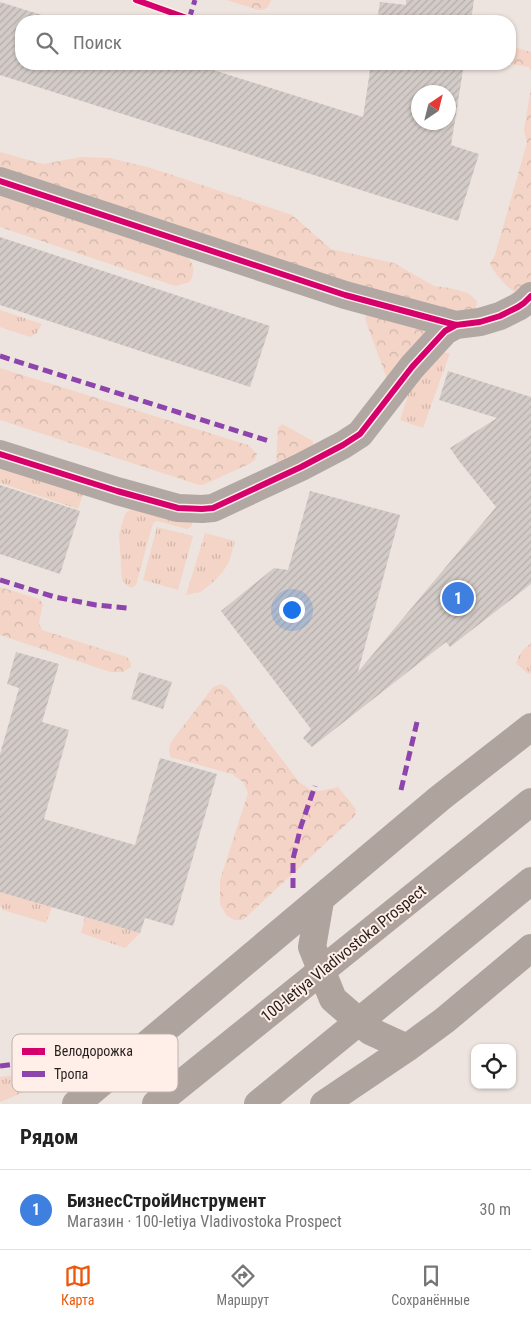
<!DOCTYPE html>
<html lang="ru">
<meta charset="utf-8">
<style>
body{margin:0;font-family:"Roboto Condensed",sans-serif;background:#f2f2f2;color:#222}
.controls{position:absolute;right:15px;bottom:15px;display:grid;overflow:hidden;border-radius:10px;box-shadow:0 1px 4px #0004}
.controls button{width:45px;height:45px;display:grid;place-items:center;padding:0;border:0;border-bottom:1px solid #e0e0e0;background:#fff;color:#222;font:25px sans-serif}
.compass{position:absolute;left:411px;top:85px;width:45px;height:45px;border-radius:50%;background:#fff;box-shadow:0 1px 4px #0004;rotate:35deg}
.you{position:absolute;left:291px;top:609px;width:18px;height:18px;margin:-12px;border:4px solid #fff;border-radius:50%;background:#1a73e8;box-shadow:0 0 0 8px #1a73e833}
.badge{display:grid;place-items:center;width:32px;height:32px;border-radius:50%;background:#ea580c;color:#fff;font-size:16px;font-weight:700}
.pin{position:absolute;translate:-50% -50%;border:2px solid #fff;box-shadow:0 1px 5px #0006}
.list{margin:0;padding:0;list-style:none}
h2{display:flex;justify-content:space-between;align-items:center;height:65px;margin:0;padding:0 20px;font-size:21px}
h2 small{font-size:16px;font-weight:400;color:#767676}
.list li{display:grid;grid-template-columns:32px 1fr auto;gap:15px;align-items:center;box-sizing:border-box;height:80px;padding:0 20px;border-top:1px solid #e0e0e0}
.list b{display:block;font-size:19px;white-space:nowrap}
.list p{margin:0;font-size:16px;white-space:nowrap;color:#767676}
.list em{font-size:16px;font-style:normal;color:#767676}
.icon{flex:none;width:28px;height:28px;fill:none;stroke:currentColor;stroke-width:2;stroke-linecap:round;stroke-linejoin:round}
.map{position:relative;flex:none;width:531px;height:1104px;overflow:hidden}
.search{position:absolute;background:#fff;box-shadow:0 1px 4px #0004;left:15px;right:15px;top:15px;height:55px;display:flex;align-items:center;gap:12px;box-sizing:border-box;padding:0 18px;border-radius:20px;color:#767676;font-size:19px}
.sheet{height:145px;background:#fff}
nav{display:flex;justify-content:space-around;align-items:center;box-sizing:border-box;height:70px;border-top:1px solid #e0e0e0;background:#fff;font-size:14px;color:#767676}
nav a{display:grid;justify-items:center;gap:2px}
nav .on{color:#ea580c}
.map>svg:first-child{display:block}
.grass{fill:url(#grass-tufts)}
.forest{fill:url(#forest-crowns)}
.building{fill:url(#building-hatch);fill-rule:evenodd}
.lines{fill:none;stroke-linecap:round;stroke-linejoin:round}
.minor{stroke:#b1a7a3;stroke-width:28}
.highway{stroke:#afa39e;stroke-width:28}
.highway-bridge{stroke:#afa39e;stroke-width:28}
.quiet{stroke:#8e44ad;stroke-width:5;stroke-dasharray:10 5;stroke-linecap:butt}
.cycleway-casing{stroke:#ffefe8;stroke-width:9}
.cycleway{stroke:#d6006c;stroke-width:6}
.labels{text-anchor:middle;stroke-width:4;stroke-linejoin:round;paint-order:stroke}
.street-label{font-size:16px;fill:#261f1c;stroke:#ffefe8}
.key{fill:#ffefe8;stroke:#beb1ab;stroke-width:1}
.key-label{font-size:14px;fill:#261f1c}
</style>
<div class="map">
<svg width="531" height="1104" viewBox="0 0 531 1104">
<defs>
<pattern id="grass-tufts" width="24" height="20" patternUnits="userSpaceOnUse" patternTransform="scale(1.25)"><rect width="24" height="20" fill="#f3d4c6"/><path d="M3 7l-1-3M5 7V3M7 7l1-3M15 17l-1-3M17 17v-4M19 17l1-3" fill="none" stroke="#d0b6aa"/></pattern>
<pattern id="forest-crowns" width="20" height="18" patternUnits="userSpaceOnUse" patternTransform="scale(1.25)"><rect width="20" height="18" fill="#f3d4c6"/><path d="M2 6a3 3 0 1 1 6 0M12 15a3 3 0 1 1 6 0" fill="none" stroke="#d0b6aa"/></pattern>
<pattern id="building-hatch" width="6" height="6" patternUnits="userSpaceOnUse" patternTransform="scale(1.25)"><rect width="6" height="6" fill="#d3cbc7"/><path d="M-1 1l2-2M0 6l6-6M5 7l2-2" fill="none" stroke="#b5aeaa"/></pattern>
</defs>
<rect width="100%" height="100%" fill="#eee4df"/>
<path class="grass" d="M 0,310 L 42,324 L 37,333 L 30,337 L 0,327 Z
M 439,352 L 450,353 L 423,428 L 400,420 L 416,371 Z
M 0,463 L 84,491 L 78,509 L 0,483 Z
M 134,506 L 193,522 L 191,527 L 187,529 L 157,521 L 153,523 L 136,585 L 131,588 L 125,584 L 122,579 L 119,535 L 125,514 Z
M 157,527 L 193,536 L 178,590 L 143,580 Z
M 205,533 L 235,541 L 229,562 L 222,573 L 211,584 L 200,592 L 186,595 Z
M 531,643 L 531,674 L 527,673 L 516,663 L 521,652 Z
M 0,892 L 52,907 L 46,923 L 3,910 L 0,906 Z
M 85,917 L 140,933 L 125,948 L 81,933 Z
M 65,1067 L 17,1095 L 0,1102 L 0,1077 Z"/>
<path class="forest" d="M 227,0 L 271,0 C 269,7 266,10 258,10 Z
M 510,46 L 531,52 L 531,71 L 529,67 L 510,64 Z
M 531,88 L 531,284 L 515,292 C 507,288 493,272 490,263 L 495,255 L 527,143 L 524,130 Z
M 0,152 L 43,164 L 81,157 L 110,158 L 151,168 L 292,215 L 331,249 L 394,263 L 434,286 L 450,288 L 468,293 L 477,301 L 476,310 L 458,322 L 0,175 Z
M 0,190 L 181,250 C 192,261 197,267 190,282 L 175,286 L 0,227 Z
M 367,312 L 428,328 L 432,333 L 387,379 L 365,319 Z
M 0,368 L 248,445 L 257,454 L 255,460 L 249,464 L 203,485 L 199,485 L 0,420 Z
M 282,424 L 313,441 L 313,445 C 304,451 286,466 276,462 L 278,428 Z
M 0,587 L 39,599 L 43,604 L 39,623 L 42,630 L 127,657 L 131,663 L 131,667 L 123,672 L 110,672 L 0,635 Z
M 221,684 L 227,687 L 299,782 L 311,790 L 320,791 L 338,787 L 356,809 L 355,816 L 243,920 L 234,920 L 226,915 L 220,904 L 220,880 L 248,793 L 243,782 L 232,774 L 170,757 L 169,750 L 171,742 L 213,687 Z"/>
<path class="building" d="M 406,0 L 474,0 L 471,21 L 377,21 L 380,2 L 406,5 Z
M 0,2 L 61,21 L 21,21 L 21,64 L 194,64 L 363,117 L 371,64 L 464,64 L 451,145 L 479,154 L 458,221 L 0,75 ZM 418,92 L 448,92 L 448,122 L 418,122 Z
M 0,237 L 270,326 L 250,387 L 0,305 Z
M 448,371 L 531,397 L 531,584 L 450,647 L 446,642 L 312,747 L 303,738 L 311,729 L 221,611 L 274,568 L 288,570 L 310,491 L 400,515 L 358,672 L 496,507 L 459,461 L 450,448 L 497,418 L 439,400 Z
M 0,485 L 80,511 L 60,574 L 0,554 Z
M 16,652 L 59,664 L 42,722 L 69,730 L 44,819 L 135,845 L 160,758 L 217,774 L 173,926 L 145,918 L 140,933 L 0,892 L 0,754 L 19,688 L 7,684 Z
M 139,672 L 172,682 L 163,709 L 131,699 Z"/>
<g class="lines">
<path class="minor" d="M 0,181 L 345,295 L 456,325 L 480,322 L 500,316 L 518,307 L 524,303 L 531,296
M 0,454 L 117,491 L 178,508 L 202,509 L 213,508 L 301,467 L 343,445 L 360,434 L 412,367 L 445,331 L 456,325"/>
<path class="highway" d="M 320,901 L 312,947 L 333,999 L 370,1031 L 407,1048
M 76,1104 L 440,798 L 531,727
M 324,1104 L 407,1048 L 445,1020 L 531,948"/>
<path class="highway-bridge" d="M 156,1104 L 531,802
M 258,1104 L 531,881"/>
<path class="quiet" d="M 189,19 L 195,0
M 0,356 L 269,441
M 0,580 L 55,597 L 96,605 L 127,608
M 401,790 L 417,722
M 293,888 L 293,859 L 301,826 L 315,786
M 0,1066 L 101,1054"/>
<g class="cycleway-casing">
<path id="cycleway" d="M 136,0 L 195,21
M 0,181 L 345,295 L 456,325 L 480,322 L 500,316 L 518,307 L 524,303 L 531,296
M 0,454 L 117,491 L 178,508 L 202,509 L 213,508 L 301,467 L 343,445 L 360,434 L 412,367 L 445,331 L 456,325"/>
</g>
<use href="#cycleway" class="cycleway"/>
</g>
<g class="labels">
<g class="street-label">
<text transform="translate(343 953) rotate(-39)" y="6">100-letiya Vladivostoka Prospect</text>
</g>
</g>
<rect x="12" y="1034" width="166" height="58" rx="8" class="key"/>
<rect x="22" y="1048" width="23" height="7" fill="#d6006c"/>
<rect x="22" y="1071" width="23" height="6" fill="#8e44ad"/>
<g class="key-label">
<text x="54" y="1056">Велодорожка</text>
<text x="54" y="1079">Тропа</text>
</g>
</svg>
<div class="controls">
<button><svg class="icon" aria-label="locate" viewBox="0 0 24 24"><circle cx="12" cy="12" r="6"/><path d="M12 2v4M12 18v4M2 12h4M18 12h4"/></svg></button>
</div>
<svg class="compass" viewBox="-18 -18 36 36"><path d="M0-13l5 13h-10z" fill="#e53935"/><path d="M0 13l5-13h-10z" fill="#767676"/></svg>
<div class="you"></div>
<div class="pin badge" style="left:458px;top:598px;background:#3f7fe0">1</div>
<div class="search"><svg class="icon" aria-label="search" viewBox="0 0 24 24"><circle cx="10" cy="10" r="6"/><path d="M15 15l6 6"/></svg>Поиск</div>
</div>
<section class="sheet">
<h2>Рядом<small></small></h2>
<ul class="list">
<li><span class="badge" style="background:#3f7fe0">1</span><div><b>БизнесСтройИнструмент</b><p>Магазин · 100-letiya Vladivostoka Prospect</p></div><em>30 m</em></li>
</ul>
</section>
<nav>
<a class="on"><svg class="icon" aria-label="map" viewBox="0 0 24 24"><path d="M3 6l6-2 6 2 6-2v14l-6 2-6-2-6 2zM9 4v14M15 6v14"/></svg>Карта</a>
<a><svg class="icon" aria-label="directions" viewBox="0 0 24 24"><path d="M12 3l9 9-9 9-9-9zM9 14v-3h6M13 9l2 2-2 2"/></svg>Маршрут</a>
<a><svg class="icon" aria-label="saved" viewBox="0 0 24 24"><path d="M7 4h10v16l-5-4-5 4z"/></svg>Сохранённые</a>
</nav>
